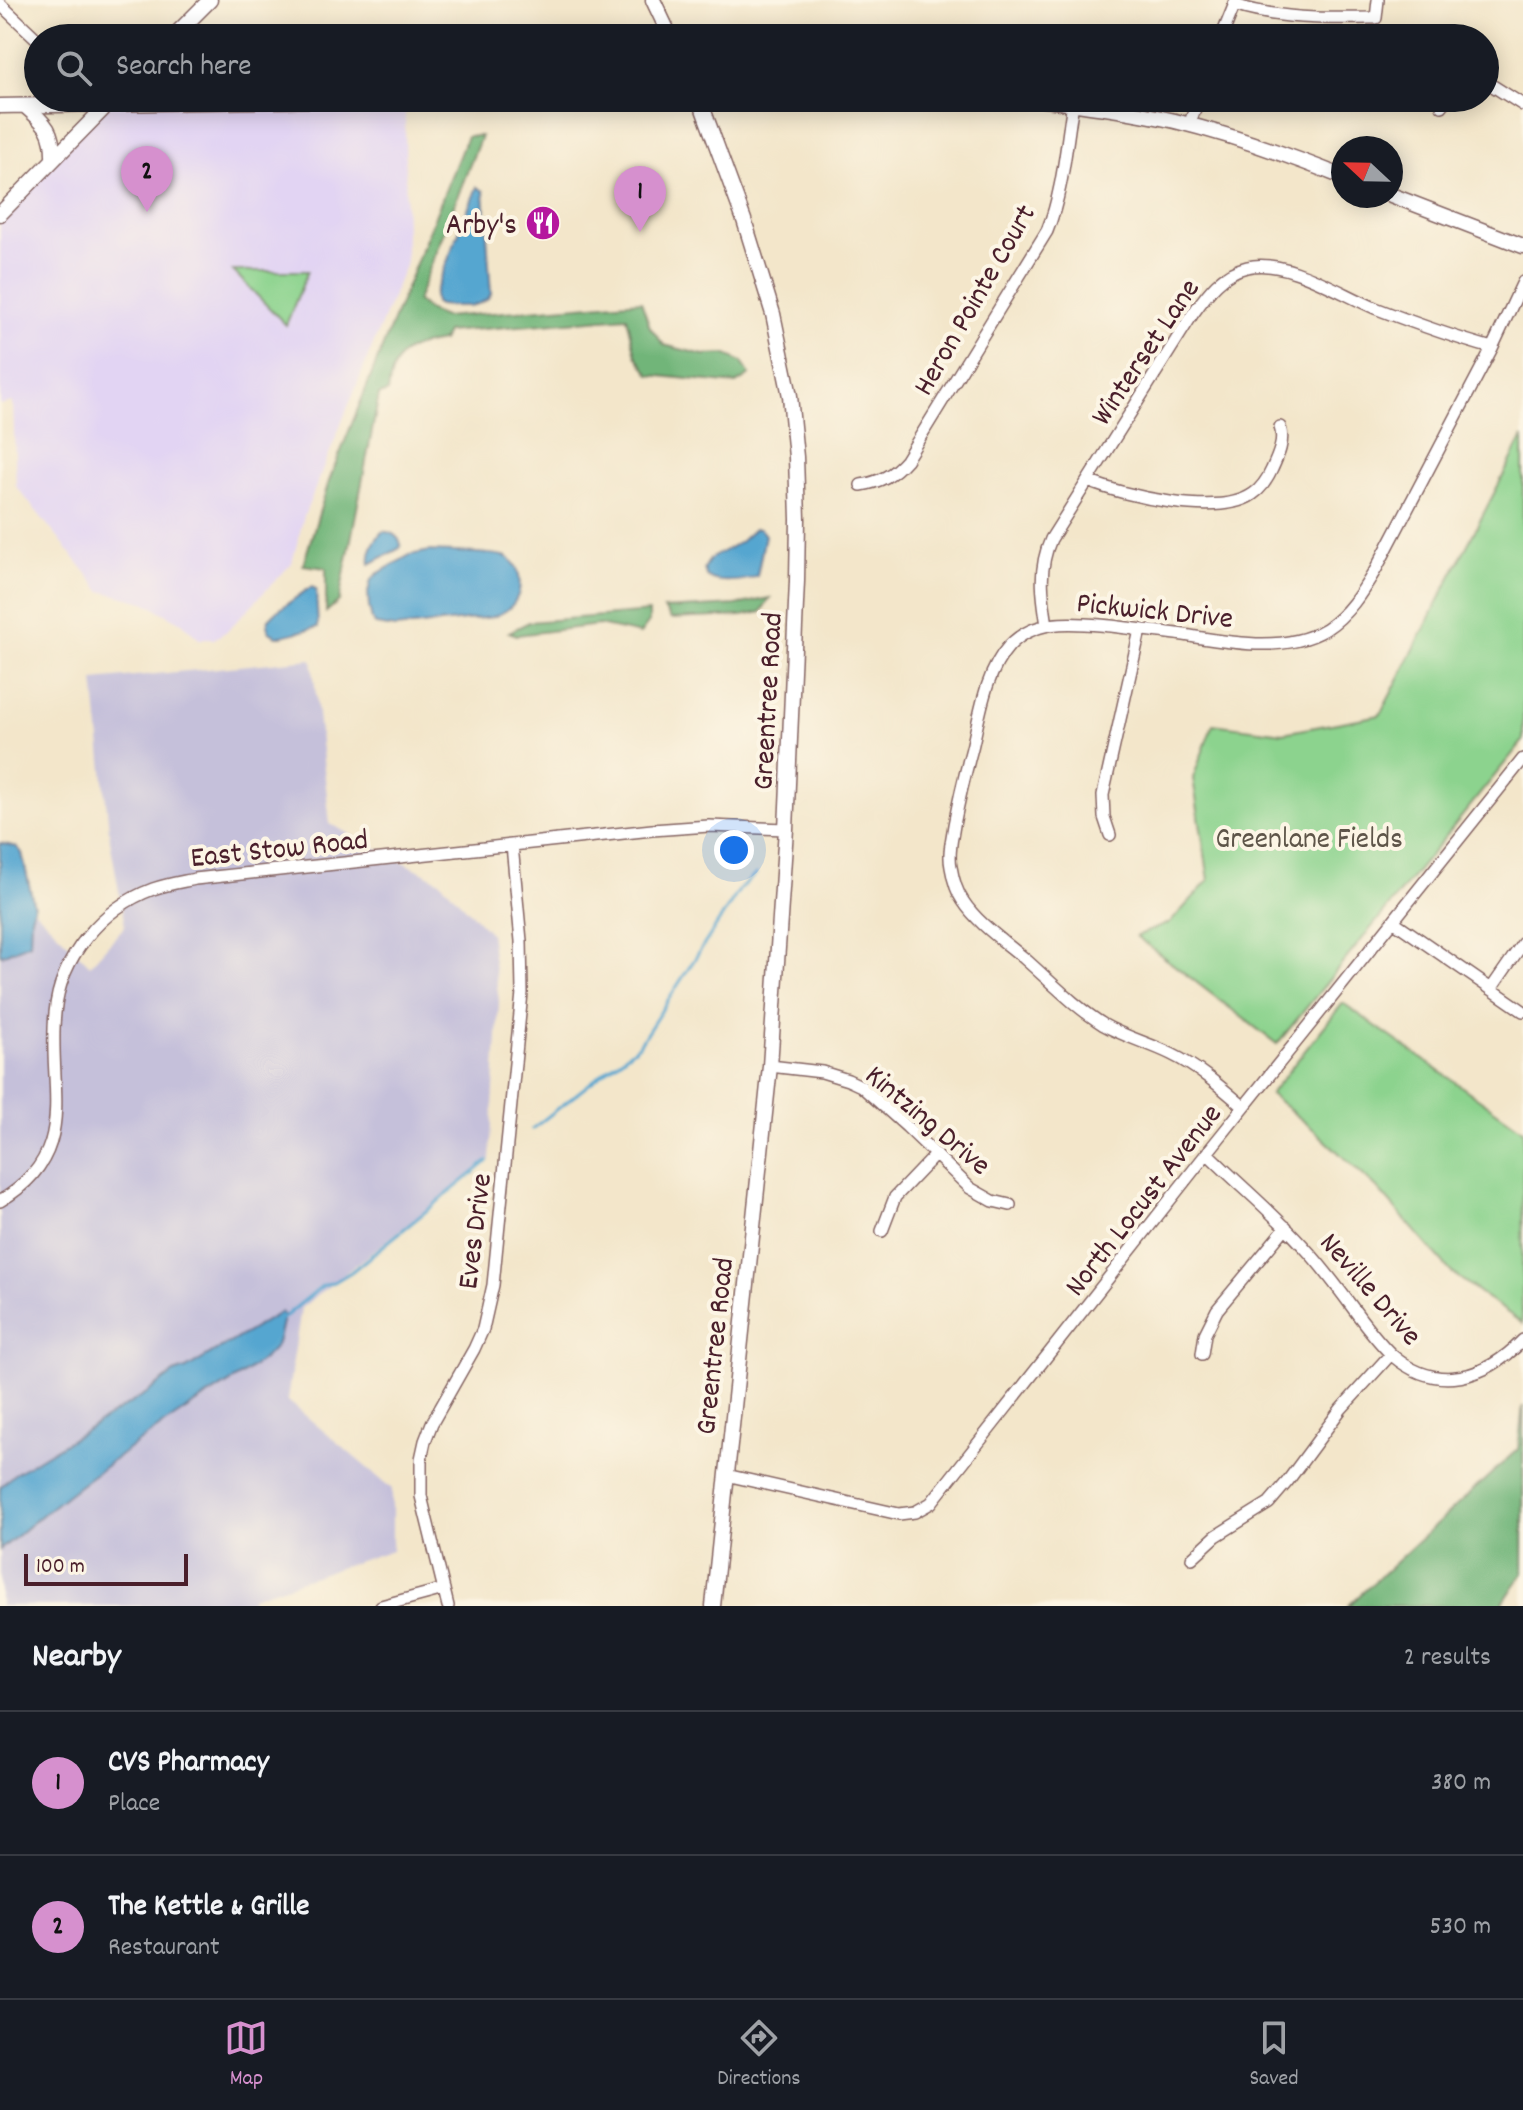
<!DOCTYPE html>
<style>
body{margin:0;font-family:Dekko,sans-serif;background:#20242c;color:#f1f3f6}
.compass{position:absolute;left:1331px;top:136px;width:72px;height:72px;border-radius:50%;background:#171b24;box-shadow:0 4px 20px #0003;rotate:292deg}
.scale{position:absolute;left:24px;bottom:20px;width:164px;box-sizing:border-box;padding-left:8px;border:4px solid #4a1f2b;border-top:0;font-size:22px;line-height:28px;white-space:nowrap;color:#4a1f2b;-webkit-text-stroke:6px #fcf5e5;paint-order:stroke}
.you{position:absolute;left:734px;top:850px;width:28px;height:28px;margin:-20px;border:6px solid #fff;border-radius:50%;background:#1a73e8;box-shadow:0 0 0 12px #1a73e833}
.badge{display:grid;place-items:center;width:52px;height:52px;border-radius:50%;background:#d690ce;color:#111;font-size:26px;font-weight:700}
.pin{position:absolute;translate:-50% -66px;filter:drop-shadow(0 2px 4px #0008)}
.pin::after{content:'';position:absolute;top:42px;width:28px;height:24px;background:inherit;clip-path:polygon(0 0,100% 0,50% 100%)}
.list{margin:0;padding:0;list-style:none}
h2{display:flex;justify-content:space-between;align-items:center;height:104px;margin:0;padding:0 32px;font-size:34px}
h2 small{font-size:26px;font-weight:400;color:#9ea1a6}
.list li{display:grid;grid-template-columns:52px 1fr auto;gap:24px;align-items:center;box-sizing:border-box;height:144px;padding:0 32px;border-top:2px solid #363941}
.list b{display:block;font-size:30px;white-space:nowrap}
.list p{margin:0;font-size:26px;white-space:nowrap;color:#9ea1a6}
.list em{font-size:26px;font-style:normal;color:#9ea1a6}
.icon{flex:none;width:44px;height:44px;fill:none;stroke:currentColor;stroke-width:2;stroke-linecap:round;stroke-linejoin:round}
.map{position:relative;flex:none;width:1523px;height:1606px;overflow:hidden}
.search{position:absolute;background:#171b24;box-shadow:0 4px 20px #0003;left:24px;right:24px;top:24px;height:88px;display:flex;align-items:center;gap:20px;box-sizing:border-box;padding:0 28px;border-radius:44px;color:#9ea1a6;font-size:30px}
.sheet{height:392px;background:#171b24}
nav{display:flex;justify-content:space-around;align-items:center;box-sizing:border-box;height:112px;border-top:2px solid #363941;background:#171b24;font-size:22px;color:#9ea1a6}
nav a{display:grid;justify-items:center;gap:4px}
nav .on{color:#d690ce}
.map>svg:first-child{display:block}
.built{fill:#e2d4f3}
.industrial{fill:#c5c0da}
.green{fill:#8cd38e;stroke:#6b795c;stroke-width:2}
.forest{fill:#71b579;stroke:#5e6a52;stroke-width:2}
.water{fill:#55a6d0;stroke:#50627e;stroke-width:2}
.lines{fill:none;stroke-linecap:round;stroke-linejoin:round}
.stream{stroke:#55a6d0;stroke-width:3}
.minor-casing{stroke:#856563;stroke-width:14}
.major-casing{stroke:#856563;stroke-width:17}
.minor{stroke:#fff;stroke-width:11}
.major{stroke:#fff;stroke-width:14}
.labels{text-anchor:middle;stroke-width:8;stroke-linejoin:round;paint-order:stroke}
.poi-label{font-size:30px;fill:#4a1f2b;stroke:#fcf5e5;text-anchor:end}
.street-label{font-size:30px;fill:#4a1f2b;stroke:#fcf5e5}
.park-label{font-size:30px;fill:#5e5549;stroke:#fcf5e5}
</style>
<div class="map">
<svg width="1523" height="1606" viewBox="0 0 1523 1606">
<rect width="100%" height="100%" fill="#fcf5e5"/>
<filter id="ink" filterUnits="userSpaceOnUse"><feTurbulence type="fractalNoise" baseFrequency=".0125" numOctaves="2"/><feDisplacementMap in="SourceGraphic" scale="16" xChannelSelector="R" yChannelSelector="G"/><feConvolveMatrix kernelMatrix="1 2 1 2 8 2 1 2 1" color-interpolation-filters="sRGB"/></filter>
<filter id="wash" filterUnits="userSpaceOnUse"><feTurbulence type="fractalNoise" baseFrequency=".006" numOctaves="4" result="noise"/><feDisplacementMap in="SourceGraphic" scale="32" xChannelSelector="R" yChannelSelector="G"/><feGaussianBlur stdDeviation="1.8" result="paint"/><feColorMatrix in="noise" values="0 0 0 0 0 0 0 0 0 0 0 0 0 0 0 0 0 1.4 0 .05"/><feComposite in="paint" operator="in"/></filter>
<g filter="url(#wash)">
<rect width="100%" height="100%" fill="#f3e6ca"/>
<path class="built" d="M 405,99 L 406,263 L 304,516 L 292,563 L 227,631 L 214,639 L 199,639 L 182,623 L 144,602 L 101,591 L 16,486 L 13,402 L 0,405 L 0,214 L 107,105 Z"/>
<path class="industrial" d="M 312,659 L 330,824 L 440,881 L 490,933 L 499,1001 L 490,1159 L 301,1308 L 287,1400 L 392,1489 L 392,1550 L 252,1597 L 249,1606 L 0,1606 L 0,876 L 90,965 L 125,926 L 110,840 L 94,680 Z"/>
<path class="green" d="M 233,271 L 308,271 L 286,325 Z
M 1523,437 L 1523,741 L 1277,1044 L 1136,936 L 1170,923 L 1209,880 L 1193,778 L 1213,724 L 1283,733 L 1380,715 Z
M 1343,1003 L 1523,1130 L 1522,1323 L 1451,1272 L 1377,1188 L 1312,1128 L 1270,1094 Z"/>
<path class="forest" d="M 467,136 L 481,136 L 417,301 L 429,311 L 444,317 L 641,301 L 650,327 L 664,345 L 704,355 L 725,354 L 742,362 L 750,375 L 736,384 L 650,375 L 636,355 L 627,317 L 446,332 L 442,341 C 405,347 393,352 388,392 L 379,395 L 339,601 L 326,612 L 326,568 L 303,565 L 329,481 Z
M 770,598 L 761,612 L 742,616 L 671,619 L 664,609 L 736,605 Z
M 649,612 L 649,622 L 640,634 L 599,625 L 517,635 L 509,632 L 529,622 Z
M 1523,1406 L 1523,1573 L 1501,1606 L 1348,1606 L 1518,1449 Z"/>
<path class="water" d="M 477,187 L 484,191 L 491,294 C 482,310 456,306 439,305 L 435,303 L 434,295 Z
M 754,529 L 760,529 L 765,535 L 757,576 C 748,581 713,585 706,575 C 705,573 705,571 704,569 L 710,559 L 740,542 Z
M 382,532 C 391,531 398,536 401,544 L 400,548 L 370,564 C 368,552 374,541 382,532 Z
M 430,551 C 445,552 497,552 507,557 C 519,564 521,580 519,592 C 515,606 506,612 493,617 L 395,628 L 376,625 L 372,620 L 369,607 L 368,592 L 371,580 L 377,574 L 410,555 Z
M 311,587 L 316,589 L 318,627 L 282,636 L 277,636 L 269,632 L 267,625 L 269,619 L 276,612 Z
M 0,843 L 17,847 L 22,853 L 34,907 L 31,917 L 30,943 L 2,955 L 0,954 Z
M 281,1312 L 284,1316 C 280,1325 280,1337 276,1345 C 264,1365 203,1398 181,1413 C 118,1455 58,1500 0,1550 L 0,1487 L 13,1475 L 147,1393 L 174,1373 L 186,1369 Z"/>
<g class="lines">
<path class="stream" d="M 532,1129 L 639,1045 L 740,889 L 756,874
M 282,1319 L 322,1286 L 336,1281 L 351,1272 L 488,1161"/>
</g>
</g>
<g filter="url(#ink)">
<g class="lines">
<g class="minor-casing">
<path id="minor" d="M 0,4 L 38,40
M 1234,5 C 1277,19 1326,19 1371,18 L 1376,18 L 1378,0
M 1221,38 L 1236,1
M 1485,81 L 1523,105
M 1442,106 L 1447,98
M 1189,125 L 1199,98
M 1088,481 C 1124,496 1219,518 1253,494 C 1262,488 1268,478 1272,469 C 1278,456 1285,441 1280,427
M 861,485 C 880,482 893,475 906,460 L 1047,231 C 1063,192 1066,145 1073,103
M 1047,625 C 1042,594 1038,568 1051,539 L 1192,315 C 1207,294 1221,273 1247,267 C 1287,258 1339,293 1375,308 C 1414,323 1452,337 1492,348
M 1110,835 L 1104,817 L 1103,795 L 1140,630
M 1393,921 L 1523,1011
M 1491,989 L 1523,943
M 770,1066 L 822,1072 L 848,1080 L 861,1086 L 907,1127 L 970,1188 L 993,1201 L 1010,1205
M 1244,1107 C 1221,1087 1198,1067 1171,1054 C 1149,1043 1125,1037 1104,1025 C 1075,1007 1050,981 1025,959 C 1004,941 978,924 963,901 C 956,891 953,879 951,867 C 948,853 952,839 954,825 C 959,799 965,774 972,748 C 980,715 985,673 1009,646 C 1036,617 1075,623 1111,626 C 1133,629 1155,631 1177,634 C 1224,641 1283,655 1326,629 C 1349,614 1362,592 1376,569 L 1492,348 L 1523,282
M 1207,1153 C 1239,1185 1274,1213 1304,1247 C 1325,1269 1343,1295 1361,1319 C 1371,1332 1381,1345 1393,1356 C 1438,1394 1486,1378 1523,1340
M 0,1201 C 82,1153 47,1087 55,1013 C 60,957 102,908 153,889 C 167,884 181,882 195,879 L 652,830 L 709,826 L 786,829
M 882,1231 L 895,1197 L 935,1155
M 1202,1354 L 1205,1334 L 1217,1310 L 1286,1227
M 726,1475 L 899,1514 L 915,1512 L 931,1503 L 1207,1153 L 1523,759
M 1192,1558 L 1216,1536 L 1269,1503 L 1287,1482 L 1341,1409 L 1391,1354
M 381,1606 L 444,1589
M 448,1606 L 421,1496 L 421,1459 L 425,1441 L 432,1423 L 474,1349 L 483,1329 L 493,1285 L 522,993 L 521,941 L 512,845"/>
</g>
<g class="major-casing">
<path id="major" d="M 653,0 L 671,38
M 172,38 L 210,0
M 699,98 L 744,220 L 773,314 L 790,396 L 796,457 L 798,519 L 797,581 L 786,829 L 770,1066 L 713,1606
M 1029,98 C 1078,104 1127,110 1175,121 C 1232,135 1288,155 1343,177
M 0,106 L 434,98
M 25,106 C 46,124 54,131 53,160
M 1391,195 L 1523,246
M 0,214 L 109,103"/>
</g>
<use href="#minor" class="minor"/>
<use href="#major" class="major"/>
</g>
</g>
<defs>
<g id="restaurant-disc" transform="scale(1.8)"><circle r="9.5" fill="#b5179e" stroke="#fcf5e5"/><path d="M-5-6h1v4h1v-4h1v4h1v-4h1v5L-1.5 .5V6h-2V.5L-5-1ZM5-6V6H3V1.5H1.5Q1.5-4 5-6Z" fill="#fff"/></g>
</defs>
<g fill-rule="evenodd">
<use href="#restaurant-disc" x="543" y="223"/>
</g>
<g class="labels">
<g class="poi-label">
<text x="517" y="233">Arby's</text>
</g>
<g class="street-label">
<text transform="translate(973 299) rotate(-60)" y="10">Heron Pointe Court</text>
<text transform="translate(1144 351) rotate(-56)" y="10">Winterset Lane</text>
<text transform="translate(1155 609) rotate(6)" y="10">Pickwick Drive</text>
<text transform="translate(766 701) rotate(-87)" y="10">Greentree Road</text>
<text transform="translate(279 847) rotate(-6)" y="10">East Stow Road</text>
<text transform="translate(929 1119) rotate(40)" y="10">Kintzing Drive</text>
<text transform="translate(1142 1199) rotate(-52)" y="10">North Locust Avenue</text>
<text transform="translate(473 1231) rotate(-83)" y="10">Eves Drive</text>
<text transform="translate(1372 1288) rotate(49)" y="10">Neville Drive</text>
<text transform="translate(713 1346) rotate(-84)" y="10">Greentree Road</text>
</g>
<g class="park-label">
<text x="1309" y="847">Greenlane Fields</text>
</g>
</g>
</svg>
<svg class="compass" viewBox="-18 -18 36 36"><path d="M0-13l5 13h-10z" fill="#e53935"/><path d="M0 13l5-13h-10z" fill="#9ea1a6"/></svg>
<div class="scale">100 m</div>
<div class="you"></div>
<div class="pin badge" style="left:640px;top:232px">1</div>
<div class="pin badge" style="left:147px;top:212px">2</div>
<div class="search"><svg class="icon" aria-label="search" viewBox="0 0 24 24"><circle cx="10" cy="10" r="6"/><path d="M15 15l6 6"/></svg>Search here</div>
</div>
<section class="sheet">
<h2>Nearby<small>2 results</small></h2>
<ul class="list">
<li><span class="badge">1</span><div><b>CVS Pharmacy</b><p>Place</p></div><em>380 m</em></li>
<li><span class="badge">2</span><div><b>The Kettle &amp; Grille</b><p>Restaurant</p></div><em>530 m</em></li>
</ul>
</section>
<nav>
<a class="on"><svg class="icon" aria-label="map" viewBox="0 0 24 24"><path d="M3 6l6-2 6 2 6-2v14l-6 2-6-2-6 2zM9 4v14M15 6v14"/></svg>Map</a>
<a><svg class="icon" aria-label="directions" viewBox="0 0 24 24"><path d="M12 3l9 9-9 9-9-9zM9 14v-3h6M13 9l2 2-2 2"/></svg>Directions</a>
<a><svg class="icon" aria-label="saved" viewBox="0 0 24 24"><path d="M7 4h10v16l-5-4-5 4z"/></svg>Saved</a>
</nav>
